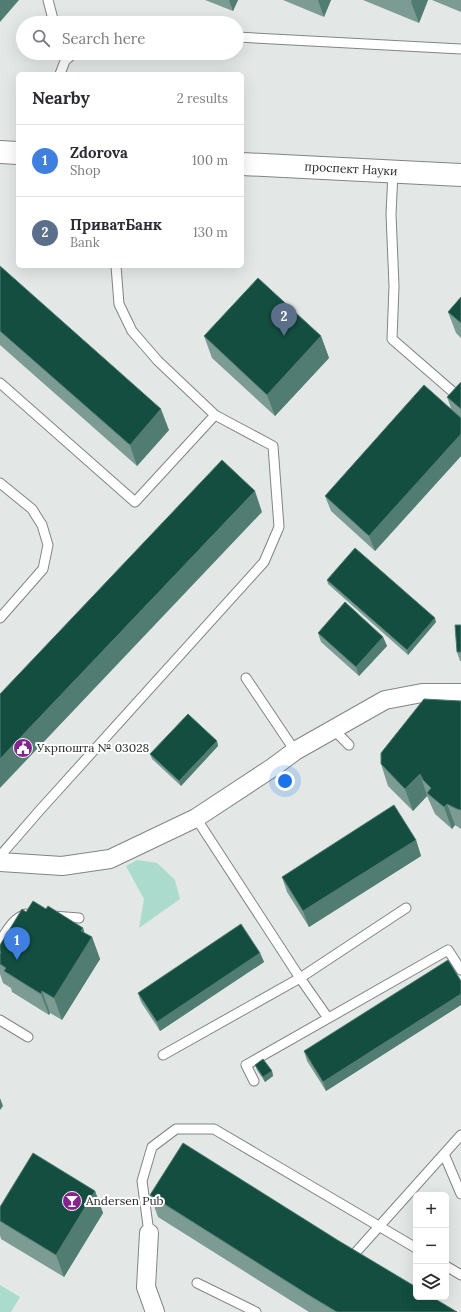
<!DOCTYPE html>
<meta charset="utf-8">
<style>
body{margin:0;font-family:Lora,serif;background:#f2f2f3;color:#2b2b33}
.controls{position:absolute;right:12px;bottom:12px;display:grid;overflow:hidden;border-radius:6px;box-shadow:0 4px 16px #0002}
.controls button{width:36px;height:36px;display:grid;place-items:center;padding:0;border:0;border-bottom:1px solid #e1e1e2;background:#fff;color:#2b2b33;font:20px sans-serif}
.you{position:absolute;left:285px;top:781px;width:14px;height:14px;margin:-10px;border:3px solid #fff;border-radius:50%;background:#1a73e8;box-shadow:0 0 0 6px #1a73e833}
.badge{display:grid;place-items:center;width:26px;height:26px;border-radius:50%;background:#0b8043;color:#fff;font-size:13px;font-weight:700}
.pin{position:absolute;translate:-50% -33px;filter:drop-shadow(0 1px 2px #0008)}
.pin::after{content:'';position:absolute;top:21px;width:14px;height:12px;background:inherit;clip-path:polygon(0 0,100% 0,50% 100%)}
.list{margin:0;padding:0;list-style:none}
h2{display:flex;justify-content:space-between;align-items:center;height:52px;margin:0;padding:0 16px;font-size:17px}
h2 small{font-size:13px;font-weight:400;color:#7c7c81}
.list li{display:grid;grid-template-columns:26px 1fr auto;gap:12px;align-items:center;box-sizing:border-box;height:72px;padding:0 16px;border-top:1px solid #e1e1e2}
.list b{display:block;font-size:15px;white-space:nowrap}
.list p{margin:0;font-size:13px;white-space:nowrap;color:#7c7c81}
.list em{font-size:13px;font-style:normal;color:#7c7c81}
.icon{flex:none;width:22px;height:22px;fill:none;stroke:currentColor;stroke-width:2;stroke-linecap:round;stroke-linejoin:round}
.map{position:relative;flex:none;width:461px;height:1312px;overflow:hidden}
.search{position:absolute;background:#fff;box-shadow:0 4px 16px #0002;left:16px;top:16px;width:228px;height:44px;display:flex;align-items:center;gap:10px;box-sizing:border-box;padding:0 14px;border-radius:22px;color:#7c7c81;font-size:15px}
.panel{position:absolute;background:#fff;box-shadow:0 4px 16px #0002;left:16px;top:72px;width:228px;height:196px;border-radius:6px}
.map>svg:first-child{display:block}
.green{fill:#abdbcc}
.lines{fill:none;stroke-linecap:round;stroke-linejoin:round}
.service-casing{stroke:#808583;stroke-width:11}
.minor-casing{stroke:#808583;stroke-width:20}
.secondary-casing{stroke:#808583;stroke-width:24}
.service{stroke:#fff;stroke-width:9}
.minor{stroke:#fff;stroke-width:18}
.secondary{stroke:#fff;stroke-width:22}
.wall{fill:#7b9b93}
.shaded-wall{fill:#517c72}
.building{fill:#134e40;stroke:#517c72}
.labels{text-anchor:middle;stroke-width:4;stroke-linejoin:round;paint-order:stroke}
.street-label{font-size:12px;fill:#272a29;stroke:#fff}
.poi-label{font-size:12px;fill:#272a29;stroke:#fff;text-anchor:start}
</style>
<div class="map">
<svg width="461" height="1312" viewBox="0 0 461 1312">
<rect width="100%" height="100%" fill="#e3e8e6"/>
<path class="green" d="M 137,860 L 157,863 L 175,880 L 180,899 L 139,928 L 144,899 L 126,866 Z
M 0,1285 L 20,1297 L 11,1312 L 0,1312 Z"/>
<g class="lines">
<g class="service-casing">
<path id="service" d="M 48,0 L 54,23
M 237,37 L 461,49
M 60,74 L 65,61 L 74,53
M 393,172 L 391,214 L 394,286 L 392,339 L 460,398
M 0,383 L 135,502 L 215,415
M 0,483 L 32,509 L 42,525 L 48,545 L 43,569 L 0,618
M 246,678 L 295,751
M 333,729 L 349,745
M 196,818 L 300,978 L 328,1018
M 0,856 L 40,810 L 264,562 L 279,527 L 273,446 L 215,415 L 158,361 L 132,331 L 119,304 L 116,266
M 53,916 L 79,918
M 0,941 C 8,929 13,919 26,914
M 0,1020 L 28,1037
M 163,1055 L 300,978 L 406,908
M 254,1081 L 246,1065 L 448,950 L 461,970
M 444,1154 L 461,1194
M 149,1233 L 142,1181 L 152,1147 L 176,1129 L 214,1129 L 416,1248
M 349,1260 L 461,1135
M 446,1266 L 461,1275
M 197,1283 L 256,1312"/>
</g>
<g class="minor-casing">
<path id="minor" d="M 0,862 L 62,866 L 110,859 L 196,818 L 272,768 L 295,751 L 385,700 L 422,693 L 461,693
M 149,1233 L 146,1287 L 155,1312"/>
</g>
<g class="secondary-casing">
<path id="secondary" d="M 0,152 L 18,153
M 242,164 L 461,175"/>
</g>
<use href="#service" class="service"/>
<use href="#minor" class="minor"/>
<use href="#secondary" class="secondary"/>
</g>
<path class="wall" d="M 205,0 L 238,0 L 233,11 Z
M 283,0 L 331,0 L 324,17 Z
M 363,0 L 428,0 L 419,23 Z
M 432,0 L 461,0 L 461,12 Z
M 0,266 L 169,430 L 137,466 L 0,345 Z
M 461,297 L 461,338 L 456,333 L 448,312 Z
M 204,336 L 321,336 L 329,358 L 275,416 L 212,358 Z
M 461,382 L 461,456 L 375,551 L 331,511 L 325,496 L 452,411 L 447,397 Z
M 327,580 L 436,622 L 408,655 L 328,584 Z
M 461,625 L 461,661 L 460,661 L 457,652 Z
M 318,633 L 383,637 L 387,646 L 359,676 L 321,642 Z
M 461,701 L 461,829 L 455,825 L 452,829 L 435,814 L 427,796 L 413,811 L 388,786 L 381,764 Z
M 217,741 L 218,746 L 181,786 L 152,759 L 150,754 Z
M 416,840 L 421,856 L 309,927 L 287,892 L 282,877 Z
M 46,909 L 83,928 L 84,933 L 92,937 L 100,959 L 62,1020 L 50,1013 L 49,1015 L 12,992 L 11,988 L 3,983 L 0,974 L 0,945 L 26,912 Z
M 260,953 L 264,962 L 160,1031 L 141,1002 L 138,993 Z
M 461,981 L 461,1005 L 326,1091 L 307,1061 L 304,1051 Z
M 255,1065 L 272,1071 L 273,1076 L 265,1082 L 257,1070 Z
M 95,1191 L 103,1213 L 64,1277 L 1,1239 L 0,1235 L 0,1207 Z
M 150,1195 L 339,1241 L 457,1312 L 309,1312 L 158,1217 Z"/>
<path class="shaded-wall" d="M 0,0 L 19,0 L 0,22 Z
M 229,0 L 238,0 L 233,11 Z
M 318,0 L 331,0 L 324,17 Z
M 412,0 L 428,0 L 419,23 L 411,2 Z
M 321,336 L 329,358 L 275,416 L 267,395 Z
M 161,409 L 169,430 L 137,466 L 130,445 Z
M 461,434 L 461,456 L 375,551 L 369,536 Z
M 255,491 L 262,512 L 0,788 L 0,759 Z
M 435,618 L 436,622 L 408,655 L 407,650 Z
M 383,637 L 387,646 L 359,676 L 356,667 Z
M 217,741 L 218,746 L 181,786 L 179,781 Z
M 420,774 L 427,796 L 413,811 L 405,789 Z
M 447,804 L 455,825 L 452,829 L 444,807 Z
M 416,840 L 421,856 L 309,927 L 303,911 Z
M 83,928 L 88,943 L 92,937 L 100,959 L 62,1020 L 54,998 L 81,931 Z
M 260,953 L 264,962 L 160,1031 L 157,1022 Z
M 42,991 L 50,1013 L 49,1015 L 41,994 Z
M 461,994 L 461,1005 L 326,1091 L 323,1082 Z
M 272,1071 L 273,1076 L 265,1082 L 263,1077 Z
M 0,1098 L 3,1106 L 0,1110 Z
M 95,1191 L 103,1213 L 64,1277 L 56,1255 Z"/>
<path class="building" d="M 0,266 L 161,409 L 130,445 L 0,331 Z
M 258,278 L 321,336 L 267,395 L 204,336 Z
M 461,297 L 461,323 L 448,312 Z
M 461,382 L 461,409 L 447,397 Z
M 424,385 L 461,418 L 461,434 L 369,536 L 325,496 Z
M 222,460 L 255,491 L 0,759 L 0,694 Z
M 355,548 L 435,618 L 407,650 L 327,580 Z
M 345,602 L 383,637 L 356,667 L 318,633 Z
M 455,625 L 461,625 L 461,652 L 457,652 Z
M 424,699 L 461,701 L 461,810 L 457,809 L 447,804 L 444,807 L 427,793 L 431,788 L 423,780 L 420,774 L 405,789 L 381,764 L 381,753 Z
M 188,714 L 217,741 L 179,781 L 150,754 Z
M 394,805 L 416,840 L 303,911 L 282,877 Z
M 33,901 L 46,909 L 48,906 L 83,928 L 81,931 L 92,937 L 54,998 L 42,991 L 41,994 L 4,971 L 6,968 L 0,964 L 0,954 L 1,952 L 0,951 L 0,945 L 22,909 L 26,912 Z
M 241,924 L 260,953 L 157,1022 L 138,993 Z
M 448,960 L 461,981 L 461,994 L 323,1082 L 304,1051 Z
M 263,1059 L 272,1071 L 263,1077 L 255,1065 Z
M 183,1143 L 339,1241 L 416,1287 L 416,1297 L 432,1297 L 457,1312 L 337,1312 L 307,1294 L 150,1195 Z
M 33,1153 L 95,1191 L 56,1255 L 0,1221 L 0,1207 Z"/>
<defs>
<g id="civic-disc" transform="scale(1)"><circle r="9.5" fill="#84258f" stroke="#fff"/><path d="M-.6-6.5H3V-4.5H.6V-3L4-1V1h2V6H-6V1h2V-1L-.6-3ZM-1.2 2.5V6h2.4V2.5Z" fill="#fff"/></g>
<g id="bar-disc" transform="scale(1)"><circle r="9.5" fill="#84258f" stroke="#fff"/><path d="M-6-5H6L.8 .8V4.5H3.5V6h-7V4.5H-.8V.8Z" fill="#fff"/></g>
</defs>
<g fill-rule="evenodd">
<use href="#civic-disc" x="23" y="748"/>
<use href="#bar-disc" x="72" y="1201"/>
</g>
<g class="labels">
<g class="street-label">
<text transform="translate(351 169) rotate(3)" y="4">проспект Науки</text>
</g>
<g class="poi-label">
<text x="37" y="752">Укрпошта № 03028</text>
<text x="86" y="1205">Andersen Pub</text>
</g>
</g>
</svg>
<div class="controls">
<button>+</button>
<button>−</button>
<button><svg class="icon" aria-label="layers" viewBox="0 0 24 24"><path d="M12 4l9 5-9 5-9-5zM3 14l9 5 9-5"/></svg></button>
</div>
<div class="you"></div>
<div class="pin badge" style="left:17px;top:960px;background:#3f7fe0">1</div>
<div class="pin badge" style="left:284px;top:336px;background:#5c6f8a">2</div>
<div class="search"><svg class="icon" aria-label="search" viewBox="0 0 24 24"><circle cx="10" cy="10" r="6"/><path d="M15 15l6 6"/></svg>Search here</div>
<section class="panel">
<h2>Nearby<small>2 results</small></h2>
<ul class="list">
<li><span class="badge" style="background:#3f7fe0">1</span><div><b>Zdorova</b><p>Shop</p></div><em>100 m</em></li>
<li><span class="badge" style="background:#5c6f8a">2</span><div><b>ПриватБанк</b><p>Bank</p></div><em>130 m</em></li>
</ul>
</section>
</div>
